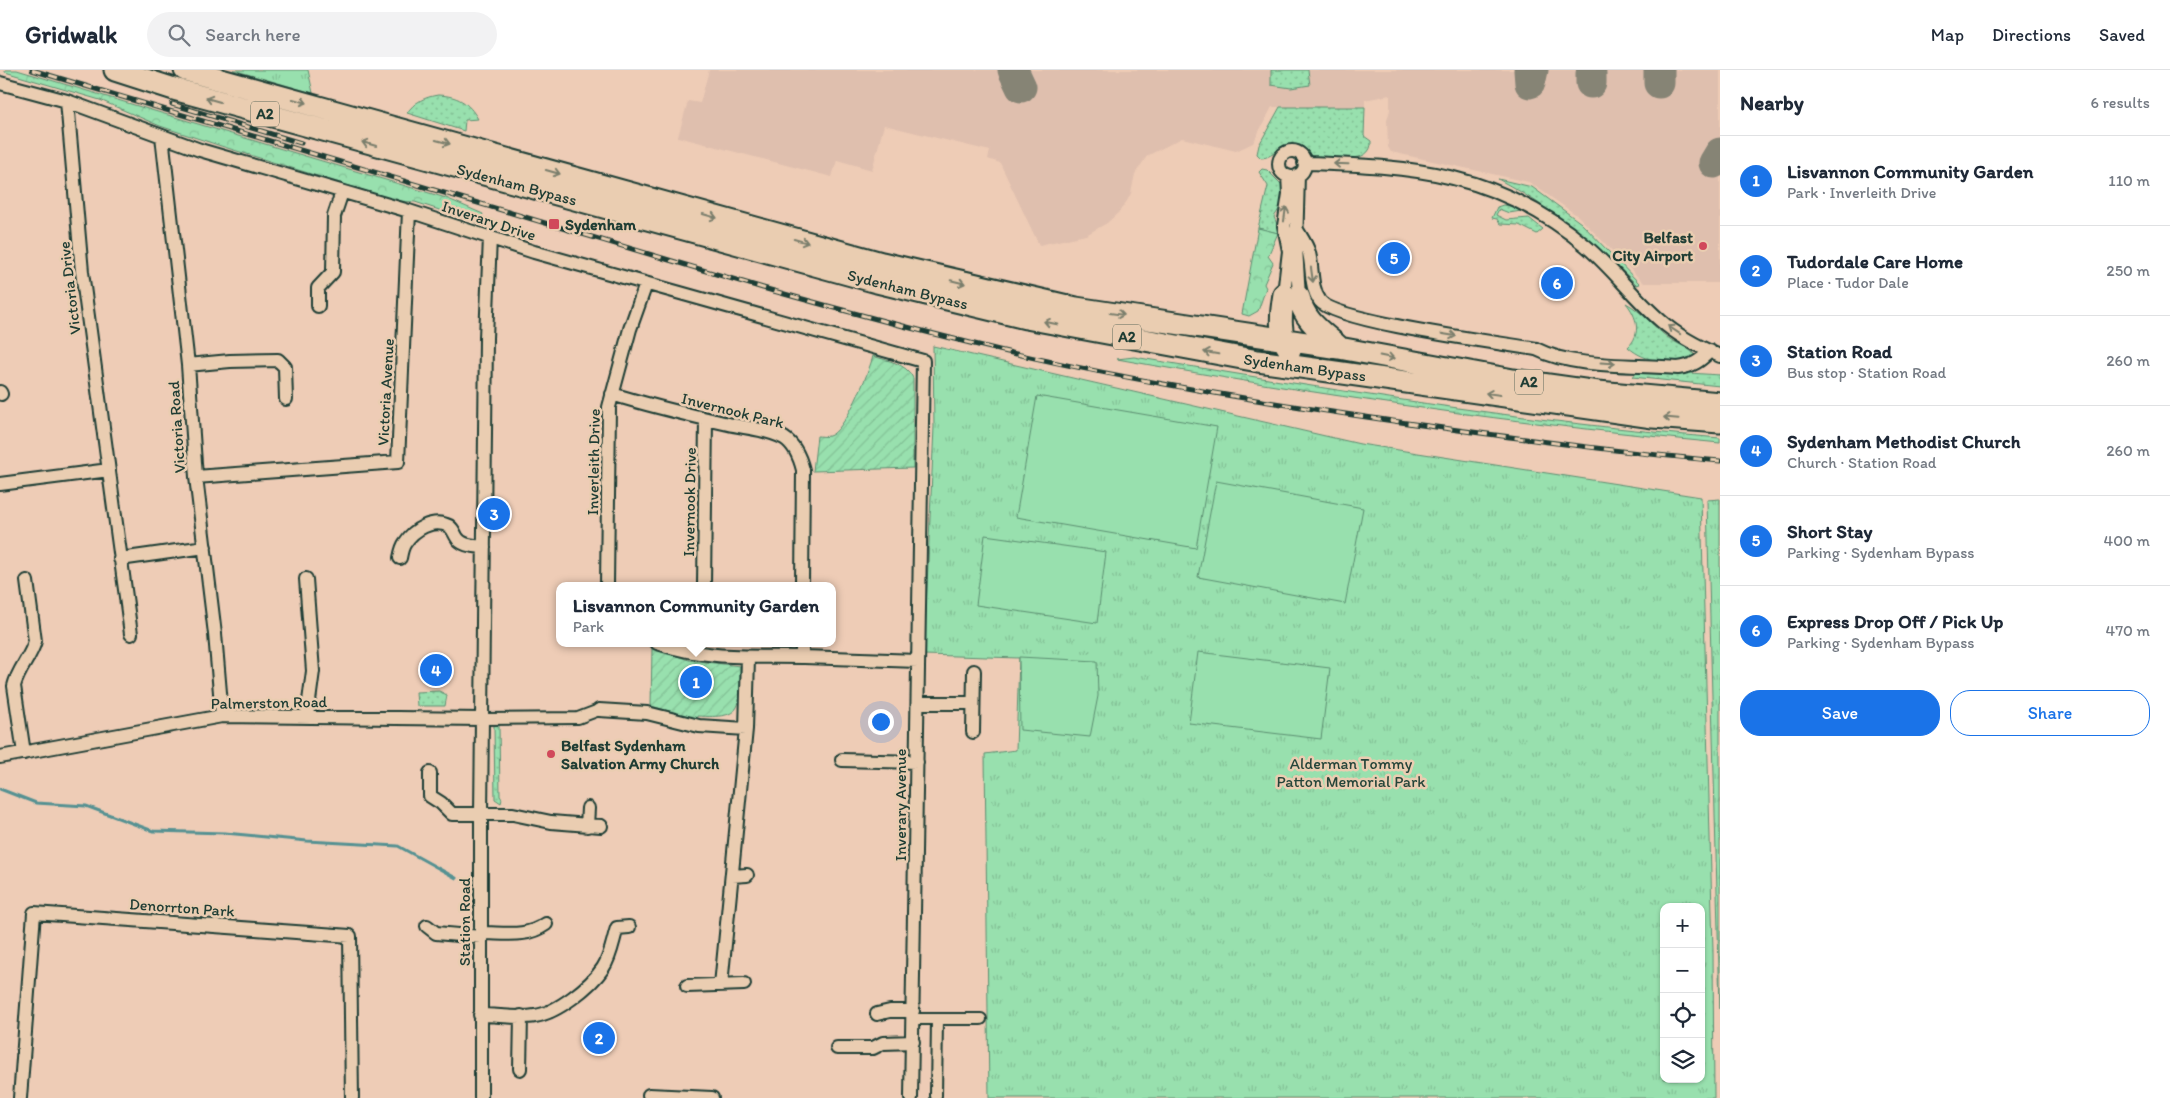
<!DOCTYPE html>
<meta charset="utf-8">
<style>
body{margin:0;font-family:Itim,sans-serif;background:#f2f2f3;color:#1f2937}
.controls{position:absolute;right:15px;bottom:15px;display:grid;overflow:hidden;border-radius:10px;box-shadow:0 1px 4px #0004}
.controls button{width:45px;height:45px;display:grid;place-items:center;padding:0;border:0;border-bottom:1px solid #e0e1e3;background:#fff;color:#1f2937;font:25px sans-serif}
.you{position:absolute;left:880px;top:651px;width:18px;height:18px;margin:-12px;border:4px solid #fff;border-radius:50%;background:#1a73e8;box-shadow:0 0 0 8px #1a73e833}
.badge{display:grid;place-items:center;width:32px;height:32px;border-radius:50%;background:#1a73e8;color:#fff;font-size:16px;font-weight:700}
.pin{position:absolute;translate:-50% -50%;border:2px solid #fff;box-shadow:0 1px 5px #0006}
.popup{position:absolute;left:556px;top:512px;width:280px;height:65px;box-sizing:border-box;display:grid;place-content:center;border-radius:10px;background:#fff;filter:drop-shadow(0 1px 4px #0005);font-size:16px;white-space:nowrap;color:#747a83}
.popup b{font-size:19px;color:#1f2937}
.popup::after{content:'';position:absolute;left:50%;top:100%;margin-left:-10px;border:10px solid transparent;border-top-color:#fff}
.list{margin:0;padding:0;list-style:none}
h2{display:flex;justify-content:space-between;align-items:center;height:65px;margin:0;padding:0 20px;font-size:21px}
h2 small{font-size:16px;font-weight:400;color:#747a83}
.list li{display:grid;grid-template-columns:32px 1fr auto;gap:15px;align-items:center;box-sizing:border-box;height:90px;padding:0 20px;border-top:1px solid #e0e1e3}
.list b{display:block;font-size:19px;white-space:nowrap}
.list p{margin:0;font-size:16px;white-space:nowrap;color:#747a83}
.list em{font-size:16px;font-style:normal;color:#747a83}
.actions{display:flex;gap:10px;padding:15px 20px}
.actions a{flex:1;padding:11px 0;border:1px solid #1a73e8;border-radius:20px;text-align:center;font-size:18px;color:#1a73e8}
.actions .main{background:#1a73e8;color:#fff}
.icon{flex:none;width:28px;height:28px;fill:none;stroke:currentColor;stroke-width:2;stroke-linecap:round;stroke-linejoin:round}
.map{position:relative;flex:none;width:1720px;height:1028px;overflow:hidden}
header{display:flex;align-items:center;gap:30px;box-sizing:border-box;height:70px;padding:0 25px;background:#fff;border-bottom:1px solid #e0e1e3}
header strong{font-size:24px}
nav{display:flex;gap:28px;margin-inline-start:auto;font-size:18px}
.search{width:350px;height:45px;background:#f2f2f3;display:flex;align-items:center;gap:12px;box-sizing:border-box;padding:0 18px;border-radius:28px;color:#747a83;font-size:19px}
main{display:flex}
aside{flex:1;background:#fff}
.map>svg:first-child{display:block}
.built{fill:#dfbfae}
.grass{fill:url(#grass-dots);stroke:#5c8e71}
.forest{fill:url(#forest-crowns);stroke:#5c8e71}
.park{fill:url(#park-tufts);stroke:#5c8e71;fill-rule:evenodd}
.garden{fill:url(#garden-furrows);stroke:#5c8e71}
.pitch{fill:#98e0ae;stroke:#5c8e71}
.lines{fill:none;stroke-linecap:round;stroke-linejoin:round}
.stream{stroke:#549192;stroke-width:3}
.taxiway{stroke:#868475;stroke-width:31}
.pedestrian-casing{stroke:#1f3d34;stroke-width:14}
.minor-casing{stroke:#1f3d34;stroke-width:16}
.trunk-casing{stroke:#1f3d34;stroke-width:25}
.pedestrian{stroke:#eacdb1;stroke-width:10}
.minor{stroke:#eacdb1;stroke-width:12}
.trunk{stroke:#eacdb1;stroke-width:21}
.rail-casing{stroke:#1f3d34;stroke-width:5}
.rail{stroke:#eacdb1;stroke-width:3;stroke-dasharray:9;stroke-linecap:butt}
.oneway{stroke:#7a7e6c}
.poi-dot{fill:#d1495b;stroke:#eacdb1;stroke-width:2}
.labels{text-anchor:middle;stroke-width:5;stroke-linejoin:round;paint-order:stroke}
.shield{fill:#eacdb1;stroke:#5c685a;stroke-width:1}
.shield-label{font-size:15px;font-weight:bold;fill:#1f3d34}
.street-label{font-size:16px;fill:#1f3d34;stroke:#eacdb1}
.poi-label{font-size:16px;font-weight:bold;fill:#1f3d34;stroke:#eacdb1;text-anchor:start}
.park-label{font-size:16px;fill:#25453a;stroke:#eacdb1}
</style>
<header>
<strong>Gridwalk</strong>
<div class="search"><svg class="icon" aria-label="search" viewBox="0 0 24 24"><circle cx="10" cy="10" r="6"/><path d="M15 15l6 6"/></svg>Search here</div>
<nav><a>Map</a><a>Directions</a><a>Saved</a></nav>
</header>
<main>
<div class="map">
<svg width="1720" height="1028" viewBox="0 0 1720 1028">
<defs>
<pattern id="grass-dots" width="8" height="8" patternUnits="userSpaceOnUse" patternTransform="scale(1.25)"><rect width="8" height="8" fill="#98e0ae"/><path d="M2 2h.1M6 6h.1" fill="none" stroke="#83c196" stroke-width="1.8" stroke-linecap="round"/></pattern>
<pattern id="forest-crowns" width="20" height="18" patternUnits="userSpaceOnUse" patternTransform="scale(1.25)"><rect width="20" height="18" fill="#98e0ae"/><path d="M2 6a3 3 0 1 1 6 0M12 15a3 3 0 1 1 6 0" fill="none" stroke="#83c196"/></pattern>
<pattern id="park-tufts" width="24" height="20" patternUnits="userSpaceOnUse" patternTransform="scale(1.25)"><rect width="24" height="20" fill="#98e0ae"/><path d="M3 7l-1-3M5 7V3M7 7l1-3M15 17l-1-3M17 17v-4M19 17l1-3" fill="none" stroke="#83c196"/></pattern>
<pattern id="garden-furrows" width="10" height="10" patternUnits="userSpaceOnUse" patternTransform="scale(1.25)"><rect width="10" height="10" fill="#98e0ae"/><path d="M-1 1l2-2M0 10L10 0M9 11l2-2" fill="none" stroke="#83c196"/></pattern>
</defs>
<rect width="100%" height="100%" fill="#eeccb6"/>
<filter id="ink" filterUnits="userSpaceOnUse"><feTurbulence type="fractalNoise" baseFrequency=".02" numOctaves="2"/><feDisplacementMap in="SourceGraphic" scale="10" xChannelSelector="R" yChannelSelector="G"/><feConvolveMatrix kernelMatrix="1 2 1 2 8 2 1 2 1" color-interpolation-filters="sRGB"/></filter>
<g filter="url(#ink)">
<path class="built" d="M 709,0 L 1720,0 L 1720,213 L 1644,213 L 1578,146 L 1529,112 L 1391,82 L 1388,77 L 1387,50 L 1390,40 L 1390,25 L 1365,30 L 1365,37 L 1272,37 L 1253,73 L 1236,81 L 1182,68 L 1147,86 L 1135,104 L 1131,123 L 1127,131 L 1119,142 L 1107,153 L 1086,165 L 1039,175 L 1000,93 L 988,89 L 990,81 L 884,55 L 872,100 L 837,90 L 832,107 L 678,67 L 688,31 L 700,33 Z"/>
<path class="grass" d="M 1271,0 L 1308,0 L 1310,15 L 1291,18 L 1271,15 Z
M 438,25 C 458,26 468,32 478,49 L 465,50 L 464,61 L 407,43 C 414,32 425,27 438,25 Z
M 1280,37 L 1365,37 L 1364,66 L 1371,71 C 1373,96 1330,88 1313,87 C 1309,85 1305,79 1301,77 C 1284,69 1275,88 1261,88 L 1257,84 L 1259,75 Z
M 1262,99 L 1267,100 L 1284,117 L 1285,130 L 1274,147 L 1281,164 L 1258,158 L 1268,116 L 1259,102 Z
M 1498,109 L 1532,117 L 1581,153 L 1640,214 L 1637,215 C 1593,172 1552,138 1498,109 Z
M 1503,135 L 1510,136 L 1521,141 L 1509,143 L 1499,139 L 1496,145 L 1506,150 L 1529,148 L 1543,159 L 1537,164 L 1519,155 L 1500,154 L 1497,149 L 1492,148 L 1497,137 Z
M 1626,233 C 1643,242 1654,258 1670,269 C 1679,275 1691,278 1696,287 L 1693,291 C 1669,292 1647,294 1628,277 C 1642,264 1637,246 1626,233 Z
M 1641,300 L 1720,305 L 1720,316 L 1632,307 Z
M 439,621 L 447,625 L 445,636 L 417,636 L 416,622 Z
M 494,655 L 499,655 L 500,726 L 502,729 L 501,733 L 495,729 Z"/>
<path class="forest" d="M 5,0 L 17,0 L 446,128 L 483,144 L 479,153 L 415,132 L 398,131 L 221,76 L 160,56 L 100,30 L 5,2 Z
M 1258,158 L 1278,163 L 1268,186 L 1273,193 L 1264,214 L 1266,218 L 1258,241 L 1249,246 L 1242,244 Z
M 1134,287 C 1328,319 1524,352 1720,368 L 1720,373 C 1518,354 1317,325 1117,289 Z"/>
<path class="park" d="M 233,0 L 308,0 L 313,23 Z
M 933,276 L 1360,374 L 1701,427 L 1713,881 L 1714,1028 L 989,1028 L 985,684 L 1016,680 L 1019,588 L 924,585 L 934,357 ZM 1664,837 L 1701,837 L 1701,1009 L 1664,1009 Z
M 1720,429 L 1720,939 L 1707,430 Z"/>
<path class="garden" d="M 873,286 C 888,291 906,293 913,308 L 913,398 L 813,401 L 817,366 C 820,366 826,367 829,366 C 845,362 869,302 873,286 Z
M 652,578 L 689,590 L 740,596 C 740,638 745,649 697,646 L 697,649 L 651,636 Z"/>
<path class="pitch" d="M 1037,326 L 1217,357 L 1196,478 L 1016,447 Z
M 1216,411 L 1363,438 L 1345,534 L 1198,507 Z
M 985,465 L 1106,482 L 1097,553 L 976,535 Z
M 1198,582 L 1330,598 L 1321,669 L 1189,653 Z
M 1019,587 L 1097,591 L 1098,626 L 1090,667 L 1020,660 Z"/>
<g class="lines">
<path class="stream" d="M 0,719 L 36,733 L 86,736 L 153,761 L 225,763 L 307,771 L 398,776 L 456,808"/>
<path class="taxiway" d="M 1013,0 L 1021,17
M 1529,0 L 1530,13 L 1533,0
M 1659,0 L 1659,13
M 1591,13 L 1591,3
M 1714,93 L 1720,83"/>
<g class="pedestrian-casing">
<path id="pedestrian" d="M 482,649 L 578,648 L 599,640
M 913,949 L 981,949
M 936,1026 L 937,949"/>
</g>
<g class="minor-casing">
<path id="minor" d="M 0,13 L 67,31 L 200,80 L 409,141 L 534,182 L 923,291 L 911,1028
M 67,31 L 82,202 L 131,564
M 162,66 L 188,295 L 196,407 L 215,564 L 222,646
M1279 94a13 13 0 1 1 26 0a13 13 0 1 1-26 0Z
M 1304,93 C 1413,96 1498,102 1586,176 C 1613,199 1634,228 1661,251 C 1678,266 1699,277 1720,286
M 1298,105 L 1296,177 L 1299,227
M 1297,160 C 1301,167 1307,175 1309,183 C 1313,199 1310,217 1320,231 C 1336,252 1501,273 1536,279 C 1575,299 1634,294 1678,298 C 1693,296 1700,291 1710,281
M 1284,224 L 1289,181 L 1284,156 L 1289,124 L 1288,106
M 318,236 L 318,218 L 333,202 L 334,146 L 342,122
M 188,295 L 230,291 L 278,290 L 285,297 L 286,329
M 0,322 L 1,324
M 612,324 C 650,336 689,345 728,354 C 746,358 768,359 784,368 C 795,375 800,388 803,400 L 802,516
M 196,407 L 398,392 L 409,141
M 0,414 L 109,400
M 400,488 C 401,483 402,477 405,473 C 414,459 433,448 449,456 C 453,459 454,462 456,466 C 461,476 473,476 484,477
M 120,489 L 205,477
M 306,509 L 313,601 L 307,646
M 607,516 L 609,337 L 630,259 L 646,214
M 704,516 L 706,349
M 657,573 C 709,590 750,586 804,587 C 842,588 880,590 918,591
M 802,587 L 802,573
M 918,633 L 973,633
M 599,640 L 647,643 L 699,656 L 746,659
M 973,662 L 974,601
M 24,683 L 14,616 C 18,599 31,587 35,571 L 27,511
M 0,687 L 222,646 L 482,649
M 842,690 L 917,692
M 430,703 L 430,726 L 441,733 L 452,744 L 513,744 L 551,752 L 601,756
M 587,756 L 588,738
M 732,806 L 747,805
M 427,856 L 436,863 L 481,867
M 481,863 C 505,863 526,868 546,854
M 721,915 L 746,659 L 748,588
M 687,916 L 744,914
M 877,944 L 890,941 L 913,941
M 480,945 C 498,945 518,949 535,946 C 557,943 591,916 603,898 C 611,886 613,870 617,858 L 629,857
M 837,978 L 873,978 L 883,973 L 913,972
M 520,999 L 521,946
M 649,1025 L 712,1028
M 20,1028 L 34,843 L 350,866 L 352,1028
M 481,1028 L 481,744 L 486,268 L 490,167"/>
</g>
<g class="trunk-casing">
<path id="trunk" d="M 115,0 L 174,19 L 877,212 L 1026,248 L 1258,291 L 1653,347 L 1720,352
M 185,0 L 882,193 L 1076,238 L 1339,278 L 1513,310 L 1598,322 L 1720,333
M 1284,224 C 1281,242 1278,265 1290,281
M 1299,227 C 1304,251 1321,261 1338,276"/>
</g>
<use href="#pedestrian" class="pedestrian"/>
<use href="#minor" class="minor"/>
<use href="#trunk" class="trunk"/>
<g class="rail-casing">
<path id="rail" d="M 32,0 L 763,218 C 841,240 920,261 999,280 C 1136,312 1275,334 1414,354 C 1516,368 1618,382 1720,391
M 172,34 L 301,73"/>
</g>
<use href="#rail" class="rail"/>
</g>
<defs><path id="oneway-shaft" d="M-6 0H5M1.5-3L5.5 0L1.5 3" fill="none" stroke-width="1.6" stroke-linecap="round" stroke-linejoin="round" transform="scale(1.25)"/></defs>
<g class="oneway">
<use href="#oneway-shaft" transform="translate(213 30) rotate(-164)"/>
<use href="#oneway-shaft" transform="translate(300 31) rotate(15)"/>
<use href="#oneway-shaft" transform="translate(443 72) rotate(15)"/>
<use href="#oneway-shaft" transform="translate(369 74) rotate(-164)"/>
<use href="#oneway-shaft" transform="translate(1341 94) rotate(-178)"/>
<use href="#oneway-shaft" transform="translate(553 102) rotate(16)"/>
<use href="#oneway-shaft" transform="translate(1285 144) rotate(-82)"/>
<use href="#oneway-shaft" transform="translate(710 146) rotate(16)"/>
<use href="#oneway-shaft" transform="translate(801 171) rotate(15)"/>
<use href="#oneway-shaft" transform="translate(1312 205) rotate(82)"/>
<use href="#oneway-shaft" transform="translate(958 212) rotate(13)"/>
<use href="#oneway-shaft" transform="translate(1117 244) rotate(8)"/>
<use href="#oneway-shaft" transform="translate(1051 253) rotate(-168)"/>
<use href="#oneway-shaft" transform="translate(1674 260) rotate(-146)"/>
<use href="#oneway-shaft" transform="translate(1449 265) rotate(10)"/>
<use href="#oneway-shaft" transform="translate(1211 283) rotate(-170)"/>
<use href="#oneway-shaft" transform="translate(1387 287) rotate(11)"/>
<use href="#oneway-shaft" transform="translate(1608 293) rotate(3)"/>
<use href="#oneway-shaft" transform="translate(1493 324) rotate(-172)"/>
<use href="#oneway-shaft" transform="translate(1671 348) rotate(-175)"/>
</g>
</g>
<g class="poi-dot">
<rect x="548" y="148" width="12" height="12" rx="2.5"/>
<circle cx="1703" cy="176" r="5"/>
<circle cx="551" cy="684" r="5"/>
</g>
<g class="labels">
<g class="shield">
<rect x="251" y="31.5" width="28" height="25" rx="4"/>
<rect x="1113" y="254.5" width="28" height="25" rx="4"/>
<rect x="1515" y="299.5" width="28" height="25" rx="4"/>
</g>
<g class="shield-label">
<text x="265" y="49">A2</text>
<text x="1127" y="272">A2</text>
<text x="1529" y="317">A2</text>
</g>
<g class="street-label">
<text transform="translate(517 114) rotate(15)" y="6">Sydenham Bypass</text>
<text transform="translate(489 150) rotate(18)" y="6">Inverary Drive</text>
<text transform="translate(69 218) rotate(-97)" y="6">Victoria Drive</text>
<text transform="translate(908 219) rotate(14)" y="6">Sydenham Bypass</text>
<text transform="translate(1305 297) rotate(8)" y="6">Sydenham Bypass</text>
<text transform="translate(385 322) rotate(-87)" y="6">Victoria Avenue</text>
<text transform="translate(733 340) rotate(14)" y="6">Invernook Park</text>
<text transform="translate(176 357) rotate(-94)" y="6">Victoria Road</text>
<text transform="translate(593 392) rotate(-89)" y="6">Inverleith Drive</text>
<text transform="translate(689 432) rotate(-89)" y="6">Invernook Drive</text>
<text transform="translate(269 632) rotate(-1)" y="6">Palmerston Road</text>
<text transform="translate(900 735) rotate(-90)" y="6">Inverary Avenue</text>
<text transform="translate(182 837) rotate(4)" y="6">Denorrton Park</text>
<text transform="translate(464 852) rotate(-90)" y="6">Station Road</text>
</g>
<g class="poi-label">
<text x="565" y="160">Sydenham</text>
<text x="1693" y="173" text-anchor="end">Belfast<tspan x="1693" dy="18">City Airport</tspan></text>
<text x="561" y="681">Belfast Sydenham<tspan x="561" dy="18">Salvation Army Church</tspan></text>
</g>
<g class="park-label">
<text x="1351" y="699">Alderman Tommy<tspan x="1351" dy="18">Patton Memorial Park</tspan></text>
</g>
</g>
</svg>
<div class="controls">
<button>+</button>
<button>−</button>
<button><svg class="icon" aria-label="locate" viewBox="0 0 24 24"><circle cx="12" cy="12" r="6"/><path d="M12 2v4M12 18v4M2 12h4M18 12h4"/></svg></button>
<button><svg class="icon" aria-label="layers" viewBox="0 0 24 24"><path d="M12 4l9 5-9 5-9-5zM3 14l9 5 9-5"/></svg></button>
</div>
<div class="you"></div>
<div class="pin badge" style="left:696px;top:612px">1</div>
<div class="popup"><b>Lisvannon Community Garden</b>Park</div>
<div class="pin badge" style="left:599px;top:968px">2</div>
<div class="pin badge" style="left:494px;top:444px">3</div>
<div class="pin badge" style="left:436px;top:600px">4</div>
<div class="pin badge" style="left:1394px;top:188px">5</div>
<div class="pin badge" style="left:1557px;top:213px">6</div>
</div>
<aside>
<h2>Nearby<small>6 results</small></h2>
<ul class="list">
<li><span class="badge">1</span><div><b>Lisvannon Community Garden</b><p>Park · Inverleith Drive</p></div><em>110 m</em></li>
<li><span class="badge">2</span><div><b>Tudordale Care Home</b><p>Place · Tudor Dale</p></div><em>250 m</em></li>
<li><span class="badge">3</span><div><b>Station Road</b><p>Bus stop · Station Road</p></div><em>260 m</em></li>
<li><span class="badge">4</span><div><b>Sydenham Methodist Church</b><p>Church · Station Road</p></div><em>260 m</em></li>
<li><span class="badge">5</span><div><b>Short Stay</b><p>Parking · Sydenham Bypass</p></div><em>400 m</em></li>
<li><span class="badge">6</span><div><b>Express Drop Off / Pick Up</b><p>Parking · Sydenham Bypass</p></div><em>470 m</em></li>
</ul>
<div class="actions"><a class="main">Save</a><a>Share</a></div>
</aside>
</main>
